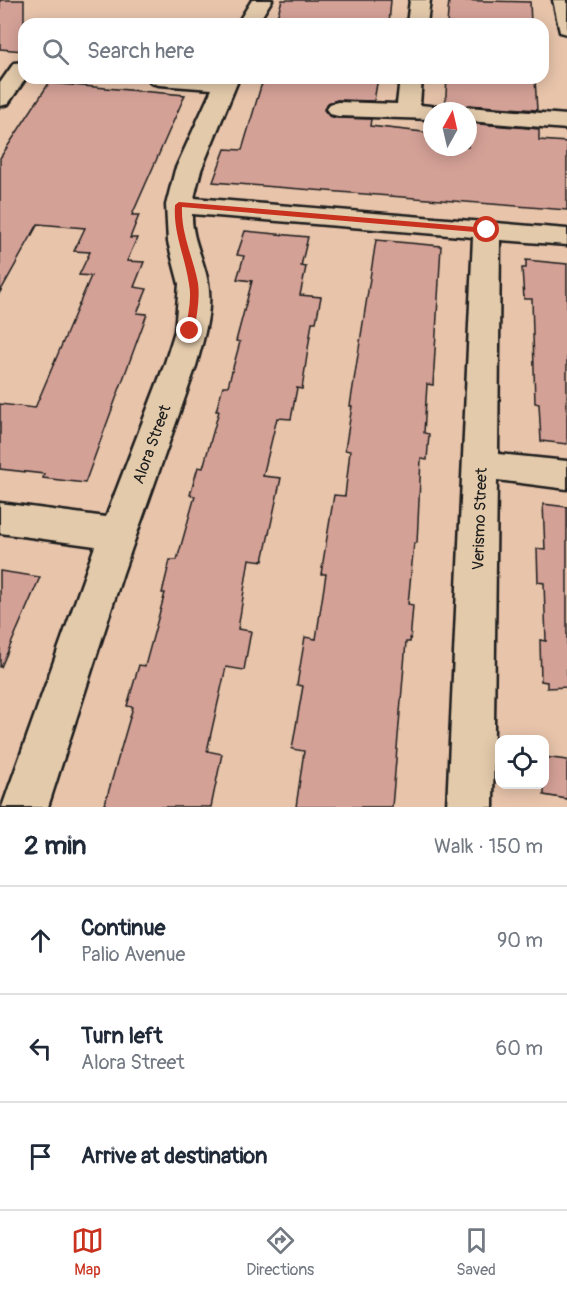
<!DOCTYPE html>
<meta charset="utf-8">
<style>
body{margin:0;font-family:Pangolin,sans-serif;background:#f6f6f7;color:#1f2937}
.controls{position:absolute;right:18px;bottom:18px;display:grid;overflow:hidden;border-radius:12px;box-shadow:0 3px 15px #0003}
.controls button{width:54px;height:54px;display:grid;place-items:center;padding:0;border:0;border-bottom:2px solid #e0e1e3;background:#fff;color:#1f2937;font:30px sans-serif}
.compass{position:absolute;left:423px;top:102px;width:54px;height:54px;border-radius:50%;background:#fff;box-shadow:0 3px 15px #0003;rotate:8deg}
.stop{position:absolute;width:18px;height:18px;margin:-14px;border:4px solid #c8321e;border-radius:50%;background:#fff}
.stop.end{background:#c8321e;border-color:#fff;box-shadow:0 2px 6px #0008}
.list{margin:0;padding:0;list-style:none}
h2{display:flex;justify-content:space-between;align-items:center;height:78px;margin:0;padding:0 24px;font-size:26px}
h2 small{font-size:20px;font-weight:400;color:#747a83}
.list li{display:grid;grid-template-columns:39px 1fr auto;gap:18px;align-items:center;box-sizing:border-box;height:108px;padding:0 24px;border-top:2px solid #e0e1e3}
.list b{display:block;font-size:22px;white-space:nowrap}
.list p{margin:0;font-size:20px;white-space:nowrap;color:#747a83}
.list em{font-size:20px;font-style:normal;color:#747a83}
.icon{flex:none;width:33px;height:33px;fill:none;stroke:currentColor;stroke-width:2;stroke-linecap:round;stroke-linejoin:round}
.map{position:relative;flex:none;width:567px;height:807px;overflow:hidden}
.search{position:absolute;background:#fff;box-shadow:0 3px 15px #0003;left:18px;right:18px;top:18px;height:66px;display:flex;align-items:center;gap:15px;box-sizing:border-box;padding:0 21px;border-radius:18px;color:#747a83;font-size:22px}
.sheet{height:402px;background:#fff}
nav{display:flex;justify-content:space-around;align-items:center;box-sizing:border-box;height:84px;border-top:2px solid #e0e1e3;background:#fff;font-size:16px;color:#747a83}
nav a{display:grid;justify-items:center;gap:3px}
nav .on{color:#c8321e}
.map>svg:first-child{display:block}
.building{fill:#d4a197;stroke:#1c1c1c;stroke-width:1.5}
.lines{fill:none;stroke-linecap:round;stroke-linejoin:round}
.minor-casing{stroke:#1c1c1c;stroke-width:5}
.minor{fill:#e3caab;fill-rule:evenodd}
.route{fill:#c8321e}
.labels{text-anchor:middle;stroke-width:6;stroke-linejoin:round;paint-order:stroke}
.street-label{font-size:16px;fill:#1c1c1c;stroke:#e3caab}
</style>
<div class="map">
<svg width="567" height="807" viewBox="0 0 567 807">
<rect width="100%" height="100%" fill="#e8c4ab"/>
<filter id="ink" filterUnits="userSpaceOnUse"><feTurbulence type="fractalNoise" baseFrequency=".0167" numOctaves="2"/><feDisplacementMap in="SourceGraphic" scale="12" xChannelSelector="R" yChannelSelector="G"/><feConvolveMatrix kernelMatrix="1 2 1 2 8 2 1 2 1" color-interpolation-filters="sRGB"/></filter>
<g filter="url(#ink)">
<path class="building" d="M 0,0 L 24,0 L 24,51 L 0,49 Z
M 282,0 L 391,0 L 389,24 L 275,24 Z
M 449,0 L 530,2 L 531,24 L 447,24 Z
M 266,78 L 378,78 L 374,101 L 337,100 L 328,103 L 324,110 L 329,116 L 337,118 L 371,119 L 370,126 L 432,133 L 432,147 L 468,147 L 468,123 L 539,129 L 539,140 L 567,142 L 567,210 L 213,182 L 225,149 L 242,150 L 261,86 Z
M 447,78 L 535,79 L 537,110 L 468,105 L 456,111 L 445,111 Z
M 49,83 L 185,95 L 132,215 L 139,215 L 130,238 L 137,238 L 127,261 L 144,262 L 134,287 L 147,289 L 137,313 L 147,314 L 85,483 L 43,478 L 44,474 L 0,469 L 0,404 L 35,408 L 91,276 L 79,275 L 90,252 L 74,251 L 85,228 L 38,224 L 0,292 L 0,158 Z
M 245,231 L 308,237 L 301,266 L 306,267 L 300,295 L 321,297 L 316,322 L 312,322 L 302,389 L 297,388 L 291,419 L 277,418 L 263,476 L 281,478 L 263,561 L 249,559 L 238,629 L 251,631 L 244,670 L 226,667 L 207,751 L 222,754 L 211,807 L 104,807 L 133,707 L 127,706 L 139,665 L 145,666 L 165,593 L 162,593 L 170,560 L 177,560 L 195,496 L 190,495 L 198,467 L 203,468 L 219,411 L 216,411 L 223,386 L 228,386 L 240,342 L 236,341 L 252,281 L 237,279 L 244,256 L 237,255 Z
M 376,240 L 441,246 L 433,385 L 427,384 L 424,433 L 429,434 L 427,460 L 421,459 L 417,543 L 414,543 L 408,604 L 413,605 L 410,642 L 406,642 L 392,807 L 296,807 L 304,751 L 292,749 L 303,686 L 297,685 L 305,637 L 316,639 L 326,574 L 321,574 L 334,495 L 345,496 L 350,451 L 345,450 L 352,406 L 350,406 Z
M 526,260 L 567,264 L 567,444 L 541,441 L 539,404 L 535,403 L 532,299 L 524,299 L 522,268 L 526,268 Z
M 543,504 L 567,507 L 567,687 L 547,688 L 547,682 L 541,681 L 540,640 L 546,641 L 544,583 L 538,582 L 537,549 L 545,550 Z
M 0,571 L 40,577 L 1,667 L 0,667 Z
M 544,757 L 567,760 L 567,799 L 544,795 Z"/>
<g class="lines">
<g class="minor-casing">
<path id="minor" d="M 252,0 L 272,0 L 257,24 L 237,24 Z
M 410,0 L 430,0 L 427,24 L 407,24 Z
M 553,0 L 567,0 L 567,34 L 560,32 Z
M 24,62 L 26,78 L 8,104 L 0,106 L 0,83 L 14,63 Z
M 148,78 L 239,78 L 201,170 L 194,198 L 567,229 L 567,245 L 500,240 L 498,454 L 567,461 L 567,489 L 497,480 L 493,807 L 447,807 L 473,237 L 192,214 C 191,238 204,259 208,283 C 213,309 203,341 196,366 L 123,573 L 48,807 L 2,807 L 95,546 L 0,533 L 0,503 L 106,517 L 164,366 L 175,331 L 179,284 L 168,242 L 166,205 L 175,170 L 212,89 L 159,85 L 151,83 Z
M 400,78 L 422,78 L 420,105 L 440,107 L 443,111 L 432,111 L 432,119 L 338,116 L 330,114 L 326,109 L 330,104 L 338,102 L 397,104 Z
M 468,107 L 567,115 L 567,129 L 468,121 L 468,111 L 458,111 Z"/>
</g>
<use href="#minor" class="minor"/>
</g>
</g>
<path class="route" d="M 179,202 L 487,228 L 491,230 L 487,233 L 182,207 C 181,234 193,257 198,283 C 200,298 197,315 194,331 L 190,334 L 185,331 C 188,315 192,299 189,284 C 185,256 173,233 175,205 Z"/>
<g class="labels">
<g class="street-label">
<text transform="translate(151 444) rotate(-70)" y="6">Alora Street</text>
<text transform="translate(479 519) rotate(-88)" y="6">Verismo Street</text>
</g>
</g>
</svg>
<div class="controls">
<button><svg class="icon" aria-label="locate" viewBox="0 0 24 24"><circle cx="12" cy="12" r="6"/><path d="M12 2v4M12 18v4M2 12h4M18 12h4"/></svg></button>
</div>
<svg class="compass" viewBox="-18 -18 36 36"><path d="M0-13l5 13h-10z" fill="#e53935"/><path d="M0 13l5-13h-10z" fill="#747a83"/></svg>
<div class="stop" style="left:487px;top:230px"></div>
<div class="stop end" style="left:190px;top:331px"></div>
<div class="search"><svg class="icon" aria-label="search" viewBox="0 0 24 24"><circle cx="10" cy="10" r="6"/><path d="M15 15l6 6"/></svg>Search here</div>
</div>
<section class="sheet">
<h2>2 min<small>Walk · 150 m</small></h2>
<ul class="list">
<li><svg class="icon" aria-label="ahead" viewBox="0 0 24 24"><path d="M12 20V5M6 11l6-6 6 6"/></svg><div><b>Continue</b><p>Palio Avenue</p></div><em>90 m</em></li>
<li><svg class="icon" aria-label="left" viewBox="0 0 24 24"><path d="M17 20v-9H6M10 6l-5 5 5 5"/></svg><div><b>Turn left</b><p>Alora Street</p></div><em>60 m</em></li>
<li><svg class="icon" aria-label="arrive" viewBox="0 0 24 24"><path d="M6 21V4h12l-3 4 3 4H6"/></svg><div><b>Arrive at destination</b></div></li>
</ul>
</section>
<nav>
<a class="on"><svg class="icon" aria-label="map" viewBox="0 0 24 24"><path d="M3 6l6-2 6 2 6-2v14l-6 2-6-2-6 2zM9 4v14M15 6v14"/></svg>Map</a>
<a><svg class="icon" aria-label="directions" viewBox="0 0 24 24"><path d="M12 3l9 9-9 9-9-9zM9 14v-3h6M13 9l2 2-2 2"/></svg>Directions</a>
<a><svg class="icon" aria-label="saved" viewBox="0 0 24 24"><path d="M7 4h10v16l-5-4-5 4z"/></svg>Saved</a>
</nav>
